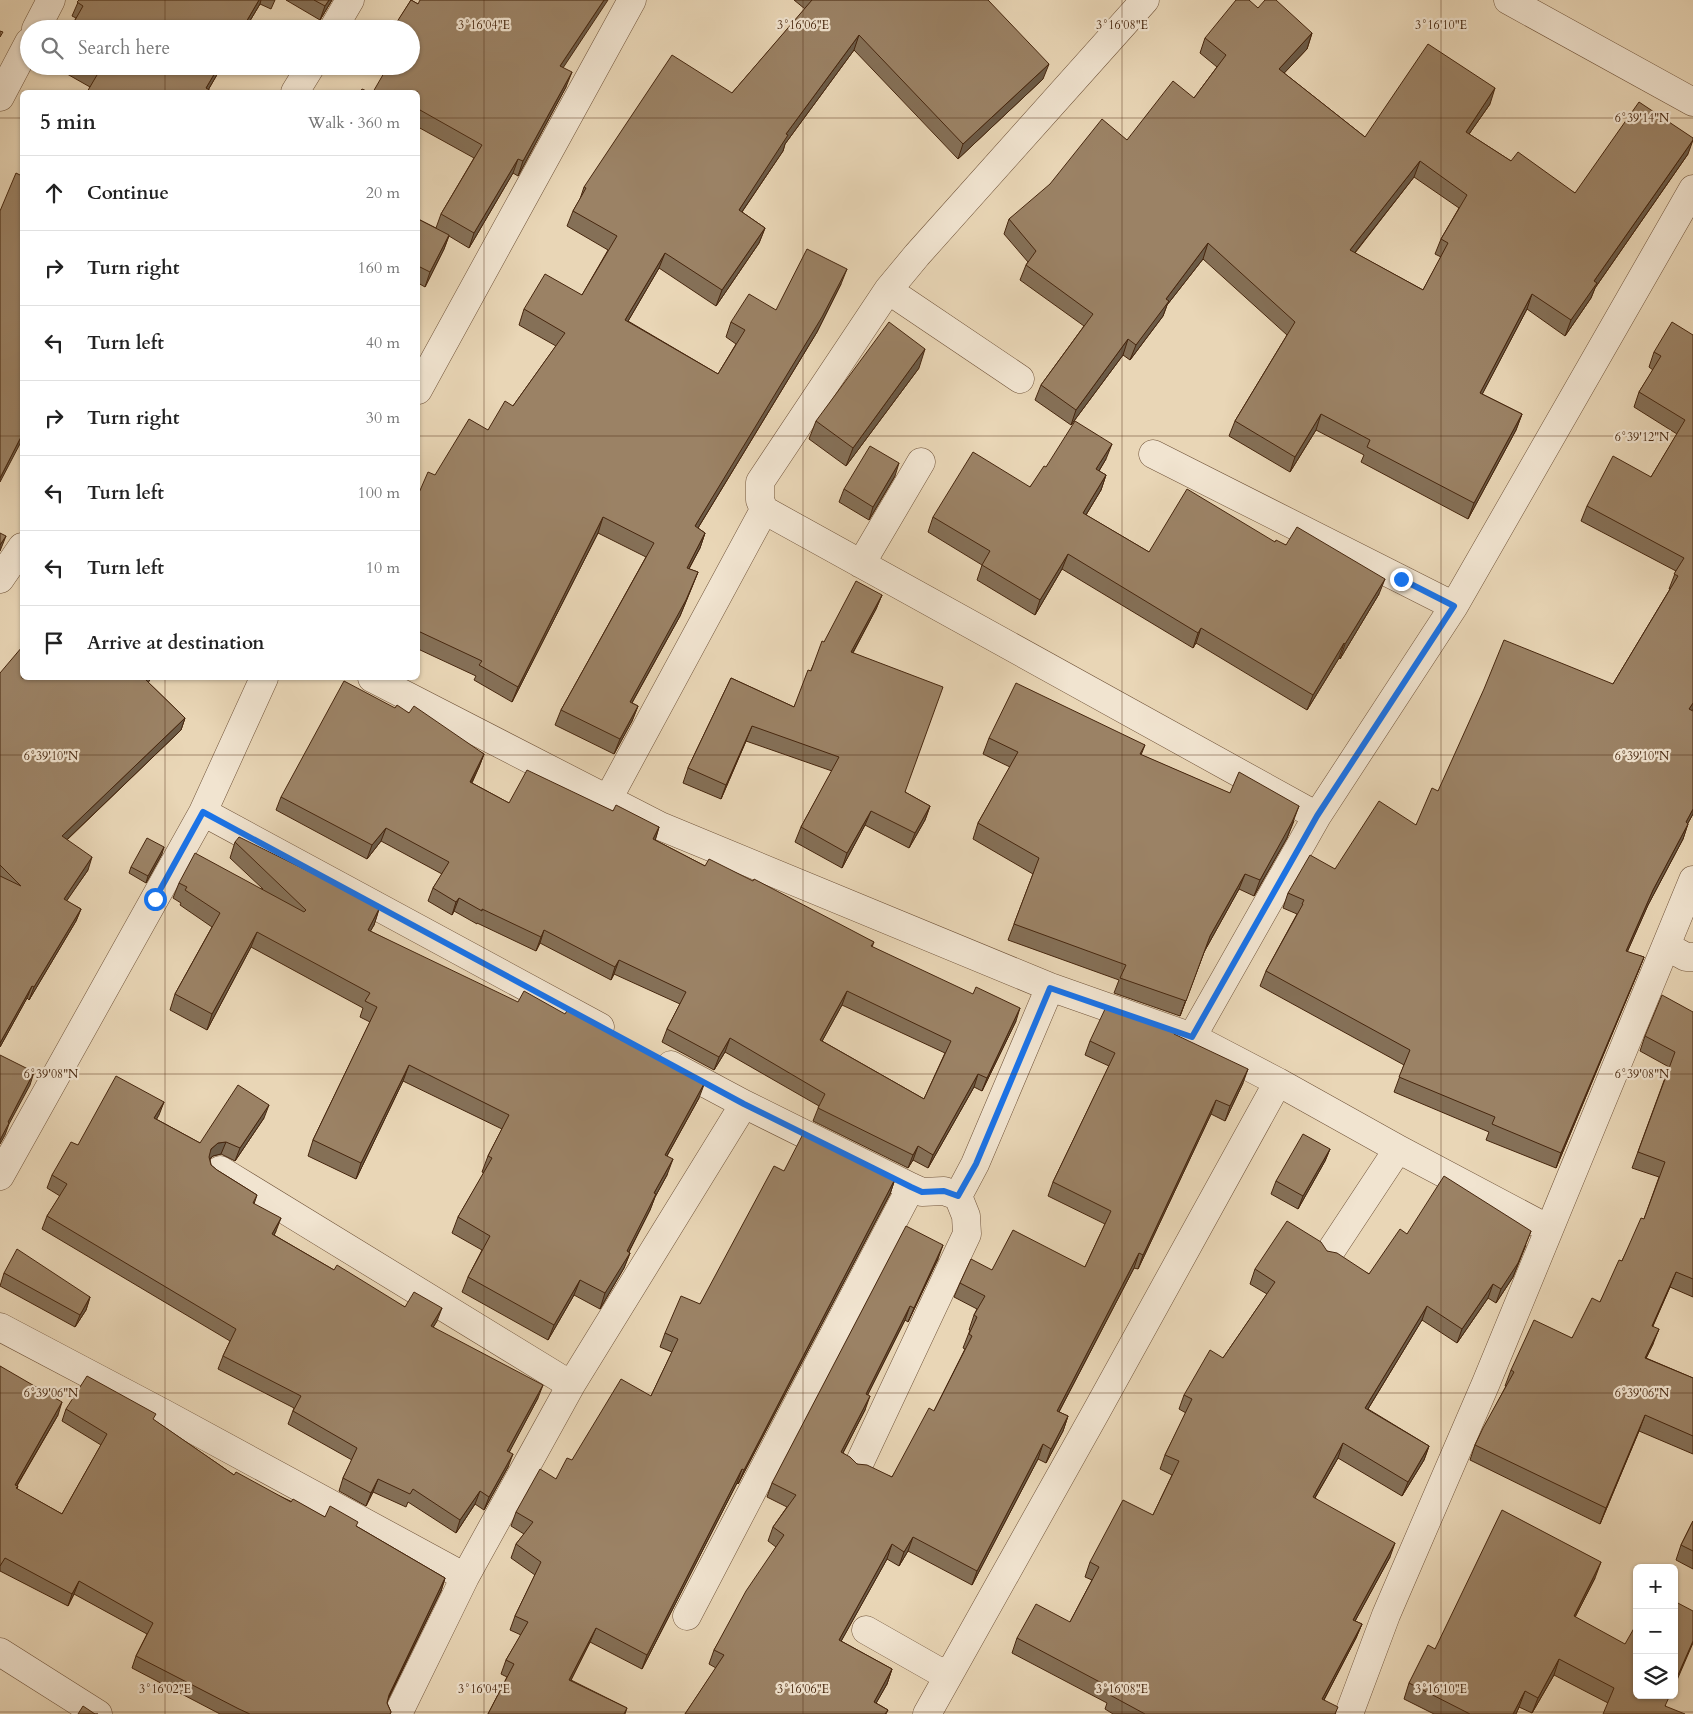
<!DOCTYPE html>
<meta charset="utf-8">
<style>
body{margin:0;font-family:Cardo,serif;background:#f6f6f6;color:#222}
.controls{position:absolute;right:15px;bottom:15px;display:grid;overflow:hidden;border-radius:8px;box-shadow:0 1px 4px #0004}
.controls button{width:45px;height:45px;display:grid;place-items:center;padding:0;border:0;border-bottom:1px solid #e0e0e0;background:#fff;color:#222;font:25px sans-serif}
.stop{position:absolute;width:15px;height:15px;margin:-11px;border:4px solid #1a73e8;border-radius:50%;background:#fff}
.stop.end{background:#1a73e8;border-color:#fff;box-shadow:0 1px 5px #0008}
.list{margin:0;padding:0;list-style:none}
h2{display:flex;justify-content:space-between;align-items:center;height:65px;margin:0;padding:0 20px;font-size:21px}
h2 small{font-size:16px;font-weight:400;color:#767676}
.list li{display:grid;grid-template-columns:32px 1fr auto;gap:15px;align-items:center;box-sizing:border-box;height:75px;padding:0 20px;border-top:1px solid #e0e0e0}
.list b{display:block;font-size:19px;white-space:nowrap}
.list em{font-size:16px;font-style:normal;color:#767676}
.icon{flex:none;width:28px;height:28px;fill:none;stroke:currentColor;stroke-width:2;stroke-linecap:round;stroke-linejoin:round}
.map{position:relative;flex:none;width:1693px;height:1714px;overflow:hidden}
.search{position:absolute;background:#fff;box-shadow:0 1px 4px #0004;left:20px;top:20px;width:400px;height:55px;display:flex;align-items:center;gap:12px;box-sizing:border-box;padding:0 18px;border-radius:28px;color:#767676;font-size:19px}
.panel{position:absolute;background:#fff;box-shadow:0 1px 4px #0004;left:20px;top:90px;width:400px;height:590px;border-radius:8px}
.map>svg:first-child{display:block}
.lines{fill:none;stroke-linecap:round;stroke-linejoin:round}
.minor-casing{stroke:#6f5238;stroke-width:29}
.minor{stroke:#f1e4d0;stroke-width:28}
.wall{fill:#857057;stroke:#46260e;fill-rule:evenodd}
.shaded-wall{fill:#6c5b47;stroke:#46260e}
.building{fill:#9b8265;stroke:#46260e;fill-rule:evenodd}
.route{stroke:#1a73e8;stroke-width:6}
.ticks{fill:none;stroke:#46260e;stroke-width:1;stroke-opacity:0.45}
.ticks-label{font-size:12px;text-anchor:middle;fill:#46260e;stroke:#f1e4d0;stroke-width:4.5;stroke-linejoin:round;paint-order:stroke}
</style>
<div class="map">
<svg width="1693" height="1714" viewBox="0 0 1693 1714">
<rect width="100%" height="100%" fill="#e9d6b6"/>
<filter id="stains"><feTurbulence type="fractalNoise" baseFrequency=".004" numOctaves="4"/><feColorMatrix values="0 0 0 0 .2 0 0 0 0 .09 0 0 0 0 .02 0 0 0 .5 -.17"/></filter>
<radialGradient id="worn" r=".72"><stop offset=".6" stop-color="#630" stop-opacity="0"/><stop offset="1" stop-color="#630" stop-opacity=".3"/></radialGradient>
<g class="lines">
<g class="minor-casing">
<path id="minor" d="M 1145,0 L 917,255 L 888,290 L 760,482 L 760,500 L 764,510 L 1317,816
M 1508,0 L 1693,102
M 36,29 L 51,0
M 333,29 L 350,0
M 295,92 L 311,66
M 0,97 L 29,42
M 888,290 L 1020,379
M 418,390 L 632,0
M 1153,454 L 1454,606
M 861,564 L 921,462
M 0,579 L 22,547
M 372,678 L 660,826 L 1050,987 L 1192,1037 L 1278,1082 L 1398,1149 L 1549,1229
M 608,799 L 764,510
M 203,812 L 600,1027
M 1666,946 L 1686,957 L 1693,957
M 1192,1037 L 1317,816 L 1454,606 L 1693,189
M 671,1065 L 744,1104 L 911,1187 L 922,1192 L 944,1191 L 958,1196 L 975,1164 L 1050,987
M 220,1170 L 571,1385
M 0,1176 L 203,812 L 264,678
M 1330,1252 L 1398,1149
M 0,1327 L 163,1413 L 465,1577
M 859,1464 L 967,1234 L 966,1216 L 958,1196
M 687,1616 L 911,1187
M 866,1630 L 947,1676
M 0,1652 L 98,1714
M 398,1714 L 465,1577 L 571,1385 L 744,1104
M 927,1714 L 1096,1412 L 1278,1082
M 1349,1714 L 1386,1615 L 1486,1383 L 1693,880"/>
</g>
<use href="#minor" class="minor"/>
</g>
<path class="wall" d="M 79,0 L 275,0 L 271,9 L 260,4 L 245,29 L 70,29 L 76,18 L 72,16 Z
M 286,0 L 332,0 L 320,20 Z
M 411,0 L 418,4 L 563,68 L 566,87 L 518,176 L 513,173 L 469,248 L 449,236 L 444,249 L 425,287 L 418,283 L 418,219 L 436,228 L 441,214 L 474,158 L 418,127 L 418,92 L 411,29 L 393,29 Z
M 794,0 L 988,0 L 1043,79 L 958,159 L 854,50 L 785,144 L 783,151 L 742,212 L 765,228 L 759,243 L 716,306 L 659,268 L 628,321 L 718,374 L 736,344 L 726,337 L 731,322 L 776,310 L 841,284 L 817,332 L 698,528 L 705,533 L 700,548 L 689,569 L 698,572 L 692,587 L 680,616 L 632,703 L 638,706 L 632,721 L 614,754 L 555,725 L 561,710 L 646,557 L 598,533 L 512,702 L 474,680 L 476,676 L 418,649 L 418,495 L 435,475 L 488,430 L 513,406 L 556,346 L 519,325 L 524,309 L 582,295 L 608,250 L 567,226 L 573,211 L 580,199 L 584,187 L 732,93 L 805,9 Z
M 1258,8 L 1312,33 L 1307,49 L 1284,73 L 1365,137 L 1490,104 L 1469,134 L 1511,161 L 1575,193 L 1688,154 L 1595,288 L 1591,298 L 1565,336 L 1527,309 L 1482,394 L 1522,414 L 1516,430 L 1468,519 L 1361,462 L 1364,455 L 1316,430 L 1290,472 L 1229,436 L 1235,421 L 1287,335 L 1203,259 L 1167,305 L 1163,316 L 1130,360 L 1123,355 L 1071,425 L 1035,400 L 1041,385 L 1084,326 L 1020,280 L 1026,265 L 1028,262 L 1004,234 L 1009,219 L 1127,140 L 1194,98 L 1217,67 L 1200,53 L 1205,38 ZM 1414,177 L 1459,208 L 1441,239 L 1435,254 L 1441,257 L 1423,290 L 1355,253 Z
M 53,66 L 222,66 L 208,90 L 90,87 Z
M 1693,335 L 1692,711 L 1693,711 L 1693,814 L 1688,823 L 1683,839 L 1648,905 L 1627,952 L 1644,957 L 1638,972 L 1556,1168 L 1486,1140 L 1489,1132 L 1394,1092 L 1404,1065 L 1260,986 L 1266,971 L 1297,914 L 1283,908 L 1288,893 L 1335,869 L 1416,825 L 1438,791 L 1613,684 L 1670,589 L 1669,589 L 1676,571 L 1581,521 L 1587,506 L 1651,477 L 1677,434 L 1634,407 L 1639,392 L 1653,370 L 1649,367 L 1654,352 Z
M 919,368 L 846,466 L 809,439 L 816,421 Z
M 1106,459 L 1099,471 L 1106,475 L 1101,490 L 1086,515 L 1149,552 L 1275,542 L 1286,545 L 1379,594 L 1340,659 L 1339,658 L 1307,710 L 1196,643 L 1193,648 L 1062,569 L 1035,615 L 977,580 L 982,565 L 928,532 L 933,517 L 1030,487 L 1046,467 Z
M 895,476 L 869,520 L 839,502 L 844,489 Z
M 882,595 L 876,609 L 853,653 L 905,792 L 930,806 L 925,820 L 909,848 L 865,825 L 842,868 L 795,842 L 801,827 L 832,771 L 746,741 L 721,799 L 683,783 L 688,768 L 731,678 L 794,707 L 824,642 Z
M 0,673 L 148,682 L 185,718 L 181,730 L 67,840 L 88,870 L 66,901 L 81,909 L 76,921 L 29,1000 L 27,998 L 0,1047 Z
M 395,708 L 409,713 L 484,754 L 479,767 L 472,783 L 509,803 L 613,811 L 659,827 L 655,840 L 705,866 L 874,942 L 872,947 L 1016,1021 L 982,1091 L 974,1087 L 928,1168 L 913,1160 L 908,1168 L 813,1121 L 819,1106 L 725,1052 L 714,1070 L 662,1042 L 667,1029 L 680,1004 L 614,974 L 611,980 L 540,943 L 536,951 L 477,923 L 477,924 L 454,911 L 452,915 L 428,901 L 433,888 L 442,874 L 381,841 L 367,859 L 276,810 L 281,797 ZM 842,1005 L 945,1053 L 924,1099 L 822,1041 Z
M 989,738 L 1145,745 L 1141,755 L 1294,821 L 1287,838 L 1254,896 L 1239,889 L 1204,952 L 1180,1016 L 1114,993 L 1119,980 L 1008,940 L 1033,874 L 973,839 L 978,823 L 1010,767 L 983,754 Z
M 235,842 L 379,909 L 374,925 L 370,931 L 699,1098 L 667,1156 L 667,1175 L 655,1197 L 650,1210 L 629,1252 L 630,1253 L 624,1268 L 600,1309 L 574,1295 L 548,1340 L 462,1292 L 468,1277 L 482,1250 L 452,1233 L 458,1217 L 484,1173 L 482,1172 L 488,1156 L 502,1129 L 403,1081 L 356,1179 L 308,1156 L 313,1140 L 370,1022 L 360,1017 L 363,1008 L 251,947 L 207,1030 L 170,1010 L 175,994 L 212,927 L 180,905 L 181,903 L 173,898 L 179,883 L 263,889 L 230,858 Z
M 162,854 L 146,883 L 129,873 L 131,867 Z
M 1693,1012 L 1693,1297 L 1670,1287 L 1653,1326 L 1653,1344 L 1646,1358 L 1693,1378 L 1693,1454 L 1639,1431 L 1600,1524 L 1470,1460 L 1475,1445 L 1506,1386 L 1505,1386 L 1511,1370 L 1572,1338 L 1600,1302 L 1644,1219 L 1659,1177 L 1632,1168 L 1669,1067 L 1640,1051 L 1645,1036 Z
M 1174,1034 L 1243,1083 L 1225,1121 L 1211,1114 L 1138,1269 L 1134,1268 L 1059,1412 L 1068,1416 L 1063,1431 L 1046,1463 L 1038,1459 L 972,1585 L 908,1551 L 899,1566 L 887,1559 L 841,1641 L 892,1669 L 887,1684 L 876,1703 L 888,1710 L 886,1714 L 685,1714 L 716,1668 L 709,1664 L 714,1650 L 776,1547 L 768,1541 L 773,1527 L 787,1507 L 767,1497 L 772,1483 L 938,1259 L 908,1322 L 905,1320 L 868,1394 L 865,1410 L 843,1453 L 857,1464 L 892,1477 L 934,1411 L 965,1349 L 963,1348 L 970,1330 L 969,1330 L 974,1315 L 977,1309 L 954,1297 L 960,1283 L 992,1270 L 1085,1267 L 1105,1224 L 1048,1196 L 1053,1182 L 1109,1066 L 1085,1055 L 1090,1041 Z
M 164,1102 L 156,1119 L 200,1143 L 264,1118 L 235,1161 L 221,1154 L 213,1156 L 210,1159 L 211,1165 L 217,1170 L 257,1195 L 254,1204 L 276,1231 L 274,1235 L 334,1270 L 405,1307 L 437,1321 L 433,1327 L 538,1398 L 509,1452 L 508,1467 L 484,1510 L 475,1504 L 456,1533 L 408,1502 L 406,1507 L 373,1492 L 366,1506 L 339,1491 L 343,1478 L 352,1460 L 288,1424 L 294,1408 L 218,1369 L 223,1356 L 230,1341 L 42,1229 L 47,1216 L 60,1196 L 47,1188 L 52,1175 L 78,1145 Z
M 1330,1149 L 1325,1161 L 1298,1209 L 1271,1194 L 1276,1181 Z
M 784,1171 L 895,1179 L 890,1194 L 738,1484 L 737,1483 L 642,1669 L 590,1642 L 571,1680 L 627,1708 L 625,1714 L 488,1714 L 507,1677 L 501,1674 L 506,1660 L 521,1635 L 510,1630 L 515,1616 L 535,1575 L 511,1558 L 516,1544 L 524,1534 L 511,1526 L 516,1512 L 556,1479 L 572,1460 L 651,1396 L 672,1352 L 660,1347 L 665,1333 L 700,1304 Z
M 1407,1234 L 1526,1245 L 1513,1277 L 1496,1303 L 1488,1298 L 1457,1343 L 1422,1320 L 1368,1409 L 1429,1446 L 1424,1460 L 1402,1496 L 1338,1458 L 1315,1498 L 1390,1557 L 1355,1621 L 1362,1624 L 1356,1638 L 1324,1700 L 1336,1714 L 1113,1714 L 1105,1709 L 1107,1703 L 1012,1653 L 1017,1638 L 1070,1622 L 1092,1580 L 1085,1577 L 1090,1562 L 1153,1515 L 1172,1475 L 1160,1469 L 1165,1455 L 1186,1413 L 1179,1409 L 1184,1395 L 1223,1358 L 1267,1294 L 1250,1284 L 1255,1269 L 1327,1251 L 1369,1274 Z
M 4,1273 L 90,1297 L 86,1310 L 75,1327 L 0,1286 Z
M 0,1366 L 58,1415 L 17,1486 L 18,1486 L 17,1489 L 62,1514 L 101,1445 L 62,1421 L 66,1409 L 154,1420 L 234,1475 L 325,1517 L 356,1526 L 445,1578 L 441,1591 L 388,1700 L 387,1703 L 391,1712 L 390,1714 L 220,1714 L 132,1668 L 136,1656 L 147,1634 L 74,1594 L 68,1606 L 0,1571 Z
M 1693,1521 L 1693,1569 L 1676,1560 L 1681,1545 Z
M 1595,1578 L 1575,1617 L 1666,1706 L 1608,1703 L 1554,1675 L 1532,1713 L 1519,1707 L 1516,1714 L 1434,1714 L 1404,1699 L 1409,1683 L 1435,1649 Z"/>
<path class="shaded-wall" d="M 259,0 L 261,0 L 260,4 L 245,29 L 242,29 Z
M 329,0 L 332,0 L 320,20 L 325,6 Z
M 604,0 L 608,0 L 555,80 L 560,66 Z
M 1312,33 L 1307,49 L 1274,84 L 1279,69 Z
M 859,35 L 854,50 L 785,144 L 783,151 L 733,225 L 739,210 L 786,134 Z
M 1049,64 L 1043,79 L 958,159 L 963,144 Z
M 219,66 L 222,66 L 207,92 L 206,88 Z
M 572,72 L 566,87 L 518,176 L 523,161 Z
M 1495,88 L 1490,104 L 1460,147 L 1466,132 Z
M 1693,140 L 1688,154 L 1595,288 L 1591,298 L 1565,336 L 1571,320 L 1594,281 Z
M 518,159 L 513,173 L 469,248 L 474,233 Z
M 1420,161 L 1414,177 L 1345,265 L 1350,250 Z
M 765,228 L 759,243 L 716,306 L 722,290 Z
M 449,235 L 444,249 L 425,287 L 430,272 Z
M 1208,243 L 1203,259 L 1167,305 L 1163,316 L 1130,360 L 1136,345 L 1166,299 Z
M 665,253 L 659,268 L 620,335 L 625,320 Z
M 847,269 L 841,284 L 817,332 L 690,541 L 695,526 Z
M 1532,294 L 1527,309 L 1475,408 L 1480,393 Z
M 1128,339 L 1123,355 L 1071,425 L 1076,410 Z
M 925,349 L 919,368 L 846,466 L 853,448 Z
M 1321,414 L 1316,430 L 1290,472 L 1295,457 Z
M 1522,414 L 1516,430 L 1468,519 L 1474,503 Z
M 22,435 L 22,440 L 0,482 L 0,478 Z
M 1112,444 L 1106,459 L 1091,484 L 1096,469 Z
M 899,463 L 895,476 L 869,520 L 873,507 Z
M 1106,475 L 1101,490 L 1078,528 L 1083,513 Z
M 603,517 L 598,533 L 512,702 L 518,687 Z
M 705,533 L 700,548 L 681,583 L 687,568 Z
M 6,536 L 0,551 L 0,545 Z
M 1068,554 L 1062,569 L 1035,615 L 1040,600 Z
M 698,572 L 680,616 L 624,717 L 630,702 Z
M 1385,579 L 1379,594 L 1340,659 L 1345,644 Z
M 882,595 L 876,609 L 845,667 L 851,652 Z
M 1201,628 L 1196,643 L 1193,648 L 1198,633 Z
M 1344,643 L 1339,658 L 1307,710 L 1313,695 Z
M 148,678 L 151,678 L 142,693 L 146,680 Z
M 1693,703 L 1693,709 L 1684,724 L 1689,709 Z
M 638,706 L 632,721 L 614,754 L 620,739 Z
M 185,718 L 181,730 L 57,849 L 62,836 Z
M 752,726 L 746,741 L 721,799 L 726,785 Z
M 484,754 L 479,767 L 465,795 L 470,782 Z
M 930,806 L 925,820 L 909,848 L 915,833 Z
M 1299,806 L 1287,838 L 1254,896 L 1260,880 Z
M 1693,809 L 1693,814 L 1680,837 L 1686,822 Z
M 871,811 L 865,825 L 842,868 L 847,853 Z
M 1688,824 L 1683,839 L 1648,905 L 1621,966 L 1626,951 L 1653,890 Z
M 659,827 L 655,841 L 653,839 Z
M 386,828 L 381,841 L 367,859 L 372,845 Z
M 164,847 L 162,854 L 146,883 L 148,876 Z
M 92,857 L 88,870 L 59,912 L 64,899 Z
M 1245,874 L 1239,889 L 1204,952 L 1180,1016 L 1210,936 Z
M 459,898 L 454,911 L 452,915 L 456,902 Z
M 81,909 L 76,921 L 29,1000 L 34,987 Z
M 379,909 L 374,925 L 362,946 L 368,930 Z
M 544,930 L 540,943 L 536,951 L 541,937 Z
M 257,932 L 251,947 L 207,1030 L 212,1014 Z
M 1644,957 L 1638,972 L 1556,1168 L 1561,1153 Z
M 619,960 L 614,974 L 611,980 L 615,967 Z
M 32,986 L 27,998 L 0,1047 L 0,1043 Z
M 847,991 L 842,1005 L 815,1054 L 820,1040 Z
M 1020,1008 L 1016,1021 L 982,1091 L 987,1078 Z
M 730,1038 L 725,1052 L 714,1070 L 719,1057 Z
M 409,1065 L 403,1081 L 356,1179 L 361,1163 Z
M 1248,1069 L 1243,1083 L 1225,1121 L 1230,1106 Z
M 34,1072 L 30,1085 L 9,1124 L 5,1135 L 0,1144 L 0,1140 L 8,1122 Z
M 978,1074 L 974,1087 L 928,1168 L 933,1155 Z
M 705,1082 L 699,1098 L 659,1170 L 665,1155 Z
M 1216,1100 L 1211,1114 L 1138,1269 L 1143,1255 Z
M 164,1102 L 159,1115 L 150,1131 L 154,1118 Z
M 269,1105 L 264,1118 L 235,1161 L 240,1148 Z
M 226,1142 L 221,1154 L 213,1156 L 206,1162 L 211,1149 L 218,1143 Z
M 918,1146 L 913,1160 L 908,1168 L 913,1155 Z
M 1330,1149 L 1325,1161 L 1298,1209 L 1303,1196 Z
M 673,1159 L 667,1175 L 655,1197 L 650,1210 L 622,1265 L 630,1253 L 624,1268 L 600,1309 L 605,1293 L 627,1251 L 654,1193 Z
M 895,1179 L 890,1194 L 738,1484 L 744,1470 Z
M 281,1218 L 276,1231 L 268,1247 L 272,1234 Z
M 1531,1231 L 1513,1277 L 1496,1303 L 1501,1289 Z
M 943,1245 L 938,1259 L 908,1322 L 914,1308 Z
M 1139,1253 L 1134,1268 L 1052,1425 L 1057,1411 Z
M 1676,1272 L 1670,1287 L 1646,1341 L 1652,1326 Z
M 580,1280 L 574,1295 L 548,1340 L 554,1325 Z
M 1493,1284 L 1488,1298 L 1457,1343 L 1462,1329 Z
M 90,1297 L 86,1310 L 75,1327 L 80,1315 Z
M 910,1306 L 905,1320 L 861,1408 L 866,1394 Z
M 1427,1306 L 1422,1320 L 1360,1422 L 1365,1408 Z
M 442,1308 L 437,1321 L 426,1339 L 431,1326 Z
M 1659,1329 L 1653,1344 L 1639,1373 L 1645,1358 Z
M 543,1385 L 538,1398 L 503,1464 L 507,1451 Z
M 870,1396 L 865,1410 L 836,1466 L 841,1452 Z
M 62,1402 L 58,1415 L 10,1497 L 15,1485 Z
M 1645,1415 L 1639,1431 L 1600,1524 L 1606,1508 Z
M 1068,1416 L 1063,1431 L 1046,1463 L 1051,1449 Z
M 1343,1443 L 1338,1458 L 1307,1511 L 1313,1497 Z
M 1043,1444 L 1038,1459 L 972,1585 L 977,1571 Z
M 1429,1446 L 1424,1460 L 1402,1496 L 1408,1482 Z
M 513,1454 L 508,1467 L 484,1510 L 489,1497 Z
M 742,1469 L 737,1483 L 642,1669 L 647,1655 Z
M 378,1479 L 373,1492 L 366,1506 L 371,1493 Z
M 480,1491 L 475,1504 L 456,1533 L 460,1520 Z
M 913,1537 L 908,1551 L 899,1566 L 904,1552 Z
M 1395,1543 L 1390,1557 L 1348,1634 L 1353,1620 Z
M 892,1544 L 887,1559 L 834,1654 L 839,1640 Z
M 1601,1562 L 1595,1578 L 1568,1631 L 1574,1616 Z
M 445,1578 L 441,1591 L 384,1707 L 389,1695 Z
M 79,1581 L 74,1594 L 68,1606 L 72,1594 Z
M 1362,1624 L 1356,1638 L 1317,1713 L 1322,1699 Z
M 596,1628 L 590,1642 L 564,1694 L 569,1680 Z
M 1693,1641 L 1693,1643 L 1674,1687 L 1674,1684 Z
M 1559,1659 L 1554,1675 L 1532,1713 L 1538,1698 Z
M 892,1669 L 887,1684 L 870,1714 L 874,1702 Z
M 1525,1691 L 1519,1707 L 1516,1714 L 1513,1714 Z"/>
<path class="building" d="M 79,0 L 259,0 L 242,29 L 70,29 L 83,6 L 77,2 Z
M 314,0 L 329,0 L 325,6 Z
M 411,0 L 418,4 L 420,0 L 604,0 L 560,66 L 572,72 L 523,161 L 518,159 L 474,233 L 441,214 L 482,145 L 420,110 L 418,114 L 418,92 L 373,92 L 388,66 L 411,66 L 411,29 L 395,29 L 393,28 Z
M 812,0 L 988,0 L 1049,64 L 963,144 L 859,35 L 786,134 L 788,135 L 739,210 L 765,228 L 722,290 L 665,253 L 625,320 L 718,374 L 745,330 L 731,322 L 749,294 L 776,310 L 807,249 L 847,269 L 822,317 L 695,526 L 705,533 L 687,568 L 698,572 L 686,600 L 630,702 L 638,706 L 620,739 L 561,710 L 654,543 L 603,517 L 518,687 L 479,665 L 482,661 L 418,631 L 418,500 L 419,497 L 418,496 L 418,495 L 428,472 L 435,475 L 469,419 L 488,430 L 505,401 L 513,406 L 565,333 L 524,309 L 545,274 L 582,295 L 617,236 L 573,211 L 586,188 L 584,187 L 672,55 L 732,93 Z
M 1236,0 L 1249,0 L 1258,8 L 1265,0 L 1276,0 L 1312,33 L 1279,69 L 1365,137 L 1428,44 L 1495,88 L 1466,132 L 1511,161 L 1518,152 L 1575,193 L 1639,102 L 1693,138 L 1693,140 L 1594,281 L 1597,283 L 1571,320 L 1532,294 L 1480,393 L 1522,414 L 1474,503 L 1367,447 L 1370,440 L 1321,414 L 1295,457 L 1235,421 L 1295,322 L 1208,243 L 1166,299 L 1169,301 L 1136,345 L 1128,339 L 1076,410 L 1041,385 L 1093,314 L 1026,265 L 1036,251 L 1009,219 L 1050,184 L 1102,119 L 1127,140 L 1173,81 L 1194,98 L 1226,55 L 1205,38 ZM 1420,161 L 1467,195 L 1441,239 L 1448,243 L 1423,290 L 1350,250 Z
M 0,31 L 3,32 L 0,37 Z
M 83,66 L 219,66 L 206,88 L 213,92 L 87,92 L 97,75 Z
M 362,89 L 369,92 L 360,92 Z
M 16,173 L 22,176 L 22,435 L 0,478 L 0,211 Z
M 418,219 L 449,235 L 430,272 L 418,266 Z
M 889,322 L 925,349 L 853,448 L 816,421 Z
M 1672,322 L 1693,335 L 1693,703 L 1689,709 L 1693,711 L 1693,809 L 1686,822 L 1688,824 L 1653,890 L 1626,951 L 1644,957 L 1561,1153 L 1492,1124 L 1495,1117 L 1399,1077 L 1410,1050 L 1266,971 L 1303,904 L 1302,904 L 1304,900 L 1288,893 L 1310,855 L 1335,869 L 1379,801 L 1416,825 L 1432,788 L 1438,791 L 1484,689 L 1504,640 L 1613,684 L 1678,576 L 1674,574 L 1684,558 L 1587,506 L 1613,456 L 1651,477 L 1685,420 L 1639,392 L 1661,356 L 1654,352 Z
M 1075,421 L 1112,444 L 1096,469 L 1106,475 L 1083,513 L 1149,552 L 1187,489 L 1275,542 L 1276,540 L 1286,545 L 1297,527 L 1385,579 L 1345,644 L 1344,643 L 1313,695 L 1201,628 L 1198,633 L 1068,554 L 1040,600 L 982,565 L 990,551 L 933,517 L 973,452 L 1030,487 L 1044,466 L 1046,467 Z
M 870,446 L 899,463 L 873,507 L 844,489 Z
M 0,533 L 6,536 L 0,545 Z
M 856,581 L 882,595 L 851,652 L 943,687 L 905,792 L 930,806 L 915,833 L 871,811 L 847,853 L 801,827 L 839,757 L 752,726 L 726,785 L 688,768 L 731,678 L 794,707 L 808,670 L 811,671 L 822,641 L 824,642 Z
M 22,647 L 22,678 L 148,678 L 146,680 L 185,718 L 62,836 L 92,857 L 64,899 L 81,909 L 34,987 L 32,986 L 0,1043 L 0,876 L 21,886 L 0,865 L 0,673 Z
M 344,681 L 395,708 L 397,705 L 409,713 L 414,706 L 484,754 L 470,782 L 509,803 L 527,770 L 613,811 L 616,805 L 659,827 L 653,839 L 705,866 L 709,859 L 753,881 L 754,879 L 874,942 L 871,946 L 973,994 L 976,987 L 1020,1008 L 987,1078 L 978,1074 L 933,1155 L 918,1146 L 913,1155 L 818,1108 L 825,1094 L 730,1038 L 719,1057 L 667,1029 L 686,992 L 619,960 L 615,967 L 544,930 L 541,937 L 482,909 L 482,911 L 459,898 L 456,902 L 433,888 L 449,862 L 386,828 L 372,845 L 281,797 ZM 847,991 L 951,1041 L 924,1099 L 820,1040 Z
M 1016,683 L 1145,745 L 1140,754 L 1230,793 L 1239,772 L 1299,806 L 1292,822 L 1260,880 L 1245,874 L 1210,936 L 1186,1001 L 1120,978 L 1126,965 L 1014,924 L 1039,858 L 978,823 L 1018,752 L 989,738 Z
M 239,837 L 318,876 L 379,909 L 368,930 L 518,1002 L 524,991 L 565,1014 L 568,1009 L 705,1082 L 665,1155 L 673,1159 L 654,1193 L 656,1194 L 627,1251 L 630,1253 L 605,1293 L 580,1280 L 554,1325 L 468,1277 L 490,1236 L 458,1217 L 492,1158 L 488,1156 L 509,1115 L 409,1065 L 361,1163 L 313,1140 L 377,1007 L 365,1001 L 370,993 L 257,932 L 212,1014 L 175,994 L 220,913 L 185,890 L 187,887 L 179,883 L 195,853 L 304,912 L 306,910 L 235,842 Z
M 147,838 L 164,847 L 148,876 L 131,867 Z
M 1662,995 L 1693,1012 L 1693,1279 L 1676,1272 L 1652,1326 L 1659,1329 L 1645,1358 L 1693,1378 L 1693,1436 L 1645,1415 L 1606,1508 L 1475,1445 L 1483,1428 L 1514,1372 L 1511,1370 L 1534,1320 L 1572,1338 L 1592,1298 L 1600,1302 L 1619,1260 L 1622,1261 L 1641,1218 L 1644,1219 L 1665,1162 L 1638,1152 L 1675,1052 L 1645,1036 Z
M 1106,1007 L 1175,1031 L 1174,1034 L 1248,1069 L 1230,1106 L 1216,1100 L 1143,1255 L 1139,1253 L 1057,1411 L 1068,1416 L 1051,1449 L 1043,1444 L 977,1571 L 913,1537 L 904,1552 L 892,1544 L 839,1640 L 892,1669 L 874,1702 L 888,1710 L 885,1714 L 685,1714 L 724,1655 L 714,1650 L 746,1591 L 784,1535 L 773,1527 L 796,1495 L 772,1483 L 906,1226 L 943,1245 L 914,1308 L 910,1306 L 866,1394 L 870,1396 L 841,1452 L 850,1457 L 857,1464 L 867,1465 L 892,1477 L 929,1408 L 934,1411 L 972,1336 L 969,1334 L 977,1317 L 974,1315 L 985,1296 L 960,1283 L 971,1259 L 992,1270 L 1013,1230 L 1085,1267 L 1111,1211 L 1053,1182 L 1115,1053 L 1090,1041 Z
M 0,1055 L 34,1072 L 8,1122 L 9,1123 L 0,1140 Z
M 116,1076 L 164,1102 L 154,1118 L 200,1143 L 238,1085 L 269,1105 L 240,1148 L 226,1142 L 218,1143 L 211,1149 L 209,1157 L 211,1165 L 217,1170 L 257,1195 L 253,1203 L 281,1218 L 272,1234 L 334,1270 L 337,1265 L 405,1307 L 414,1292 L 442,1308 L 431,1326 L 543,1385 L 507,1451 L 513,1454 L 489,1497 L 480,1491 L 460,1520 L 413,1489 L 410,1494 L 378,1479 L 371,1493 L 343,1478 L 357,1448 L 293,1411 L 301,1396 L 223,1356 L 236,1329 L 47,1216 L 67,1184 L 52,1175 L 71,1142 L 78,1145 Z
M 803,1134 L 895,1179 L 744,1470 L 742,1469 L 647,1655 L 596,1628 L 569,1680 L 627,1708 L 624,1714 L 488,1714 L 514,1664 L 506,1660 L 528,1622 L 515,1616 L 541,1562 L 516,1544 L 533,1522 L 516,1512 L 540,1469 L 556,1479 L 567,1458 L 572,1460 L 621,1379 L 651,1396 L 678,1339 L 665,1333 L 681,1296 L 700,1304 L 774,1166 L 784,1171 Z
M 1303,1134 L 1330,1149 L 1303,1196 L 1276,1181 Z
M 1444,1176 L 1531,1231 L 1518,1263 L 1501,1289 L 1493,1284 L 1462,1329 L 1427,1306 L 1365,1408 L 1429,1446 L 1408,1482 L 1343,1443 L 1313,1497 L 1395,1543 L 1353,1620 L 1362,1624 L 1322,1699 L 1338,1707 L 1335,1714 L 1145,1714 L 1110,1695 L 1113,1689 L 1017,1638 L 1036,1604 L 1070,1622 L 1099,1567 L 1090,1562 L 1123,1500 L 1153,1515 L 1179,1461 L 1165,1455 L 1192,1399 L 1184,1395 L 1210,1350 L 1223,1358 L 1275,1282 L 1255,1269 L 1287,1221 L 1321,1242 L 1327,1251 L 1337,1253 L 1369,1274 L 1400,1229 L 1407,1234 Z
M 17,1249 L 90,1297 L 80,1315 L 4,1273 Z
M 0,1366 L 62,1402 L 15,1485 L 18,1486 L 16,1488 L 62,1514 L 107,1434 L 66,1409 L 87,1376 L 156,1414 L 153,1419 L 234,1475 L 236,1472 L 291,1502 L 293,1499 L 325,1517 L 330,1506 L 358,1522 L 356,1526 L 445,1578 L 389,1695 L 387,1703 L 391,1712 L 390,1714 L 250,1714 L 239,1709 L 136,1656 L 153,1623 L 79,1581 L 72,1594 L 5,1558 L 0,1566 Z
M 1502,1510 L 1601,1562 L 1574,1616 L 1625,1644 L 1637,1623 L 1637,1695 L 1670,1695 L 1665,1706 L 1685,1714 L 1603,1714 L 1614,1688 L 1559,1659 L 1538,1698 L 1525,1691 L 1513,1714 L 1470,1714 L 1409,1683 L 1428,1645 L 1435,1649 Z
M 1693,1521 L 1693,1551 L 1681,1545 Z
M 1674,1601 L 1693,1611 L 1693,1641 L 1674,1684 Z
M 83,1706 L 95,1714 L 98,1714 L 78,1714 Z"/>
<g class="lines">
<path class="route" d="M 155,899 L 203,812 L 744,1104 L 911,1187 L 922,1192 L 944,1191 L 958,1196 L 976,1164 L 1050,988 L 1192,1037 L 1317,816 L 1454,606 L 1401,579"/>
</g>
<path class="ticks" d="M 165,0 L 165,29M 484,0 L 484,1714M 803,0 L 803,1714M 1122,0 L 1122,1714M 1441,0 L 1441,1714M 165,66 L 165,92M 0,118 L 22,118M 418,118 L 1693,118M 0,436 L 22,436M 418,436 L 1693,436M 165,678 L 165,1714M 0,755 L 1693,755M 0,1074 L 1693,1074M 0,1393 L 1693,1393M 0,1712 L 1693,1712"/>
<g class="ticks-label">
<text x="484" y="29">3°16'04"E</text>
<text x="803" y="29">3°16'06"E</text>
<text x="1122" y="29">3°16'08"E</text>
<text x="1441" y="29">3°16'10"E</text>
<text x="1642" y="122">6°39'14"N</text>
<text x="1642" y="441">6°39'12"N</text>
<text x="51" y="760">6°39'10"N</text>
<text x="1642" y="760">6°39'10"N</text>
<text x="51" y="1078">6°39'08"N</text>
<text x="1642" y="1078">6°39'08"N</text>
<text x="51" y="1397">6°39'06"N</text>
<text x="1642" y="1397">6°39'06"N</text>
<text x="165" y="1693">3°16'02"E</text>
<text x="484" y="1693">3°16'04"E</text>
<text x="803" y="1693">3°16'06"E</text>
<text x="1122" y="1693">3°16'08"E</text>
<text x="1441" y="1693">3°16'10"E</text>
</g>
<rect width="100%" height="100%" filter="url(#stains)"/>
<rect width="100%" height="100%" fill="url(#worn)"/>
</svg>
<div class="controls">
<button>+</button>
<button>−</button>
<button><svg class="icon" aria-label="layers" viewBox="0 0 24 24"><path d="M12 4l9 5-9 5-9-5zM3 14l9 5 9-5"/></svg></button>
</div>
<div class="stop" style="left:155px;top:899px"></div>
<div class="stop end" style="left:1401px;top:579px"></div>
<div class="search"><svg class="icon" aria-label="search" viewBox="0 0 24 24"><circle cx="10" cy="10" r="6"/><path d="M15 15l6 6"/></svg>Search here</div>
<section class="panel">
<h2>5 min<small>Walk · 360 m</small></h2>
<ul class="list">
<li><svg class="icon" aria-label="ahead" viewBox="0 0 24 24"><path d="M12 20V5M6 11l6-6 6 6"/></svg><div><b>Continue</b></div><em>20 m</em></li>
<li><svg class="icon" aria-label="right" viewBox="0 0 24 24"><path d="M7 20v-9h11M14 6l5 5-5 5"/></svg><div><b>Turn right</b></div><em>160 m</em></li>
<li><svg class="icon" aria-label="left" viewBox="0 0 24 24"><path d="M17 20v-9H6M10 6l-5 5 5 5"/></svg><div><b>Turn left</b></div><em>40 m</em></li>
<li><svg class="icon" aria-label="right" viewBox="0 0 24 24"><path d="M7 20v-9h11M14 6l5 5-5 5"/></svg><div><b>Turn right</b></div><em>30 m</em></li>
<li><svg class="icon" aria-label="left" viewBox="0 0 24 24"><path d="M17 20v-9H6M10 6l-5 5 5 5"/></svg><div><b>Turn left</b></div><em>100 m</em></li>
<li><svg class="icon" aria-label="left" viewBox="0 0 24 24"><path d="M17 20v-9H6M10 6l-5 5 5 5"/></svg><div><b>Turn left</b></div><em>10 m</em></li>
<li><svg class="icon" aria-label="arrive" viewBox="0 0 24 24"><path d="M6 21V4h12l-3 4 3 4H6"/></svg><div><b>Arrive at destination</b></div></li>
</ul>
</section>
</div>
